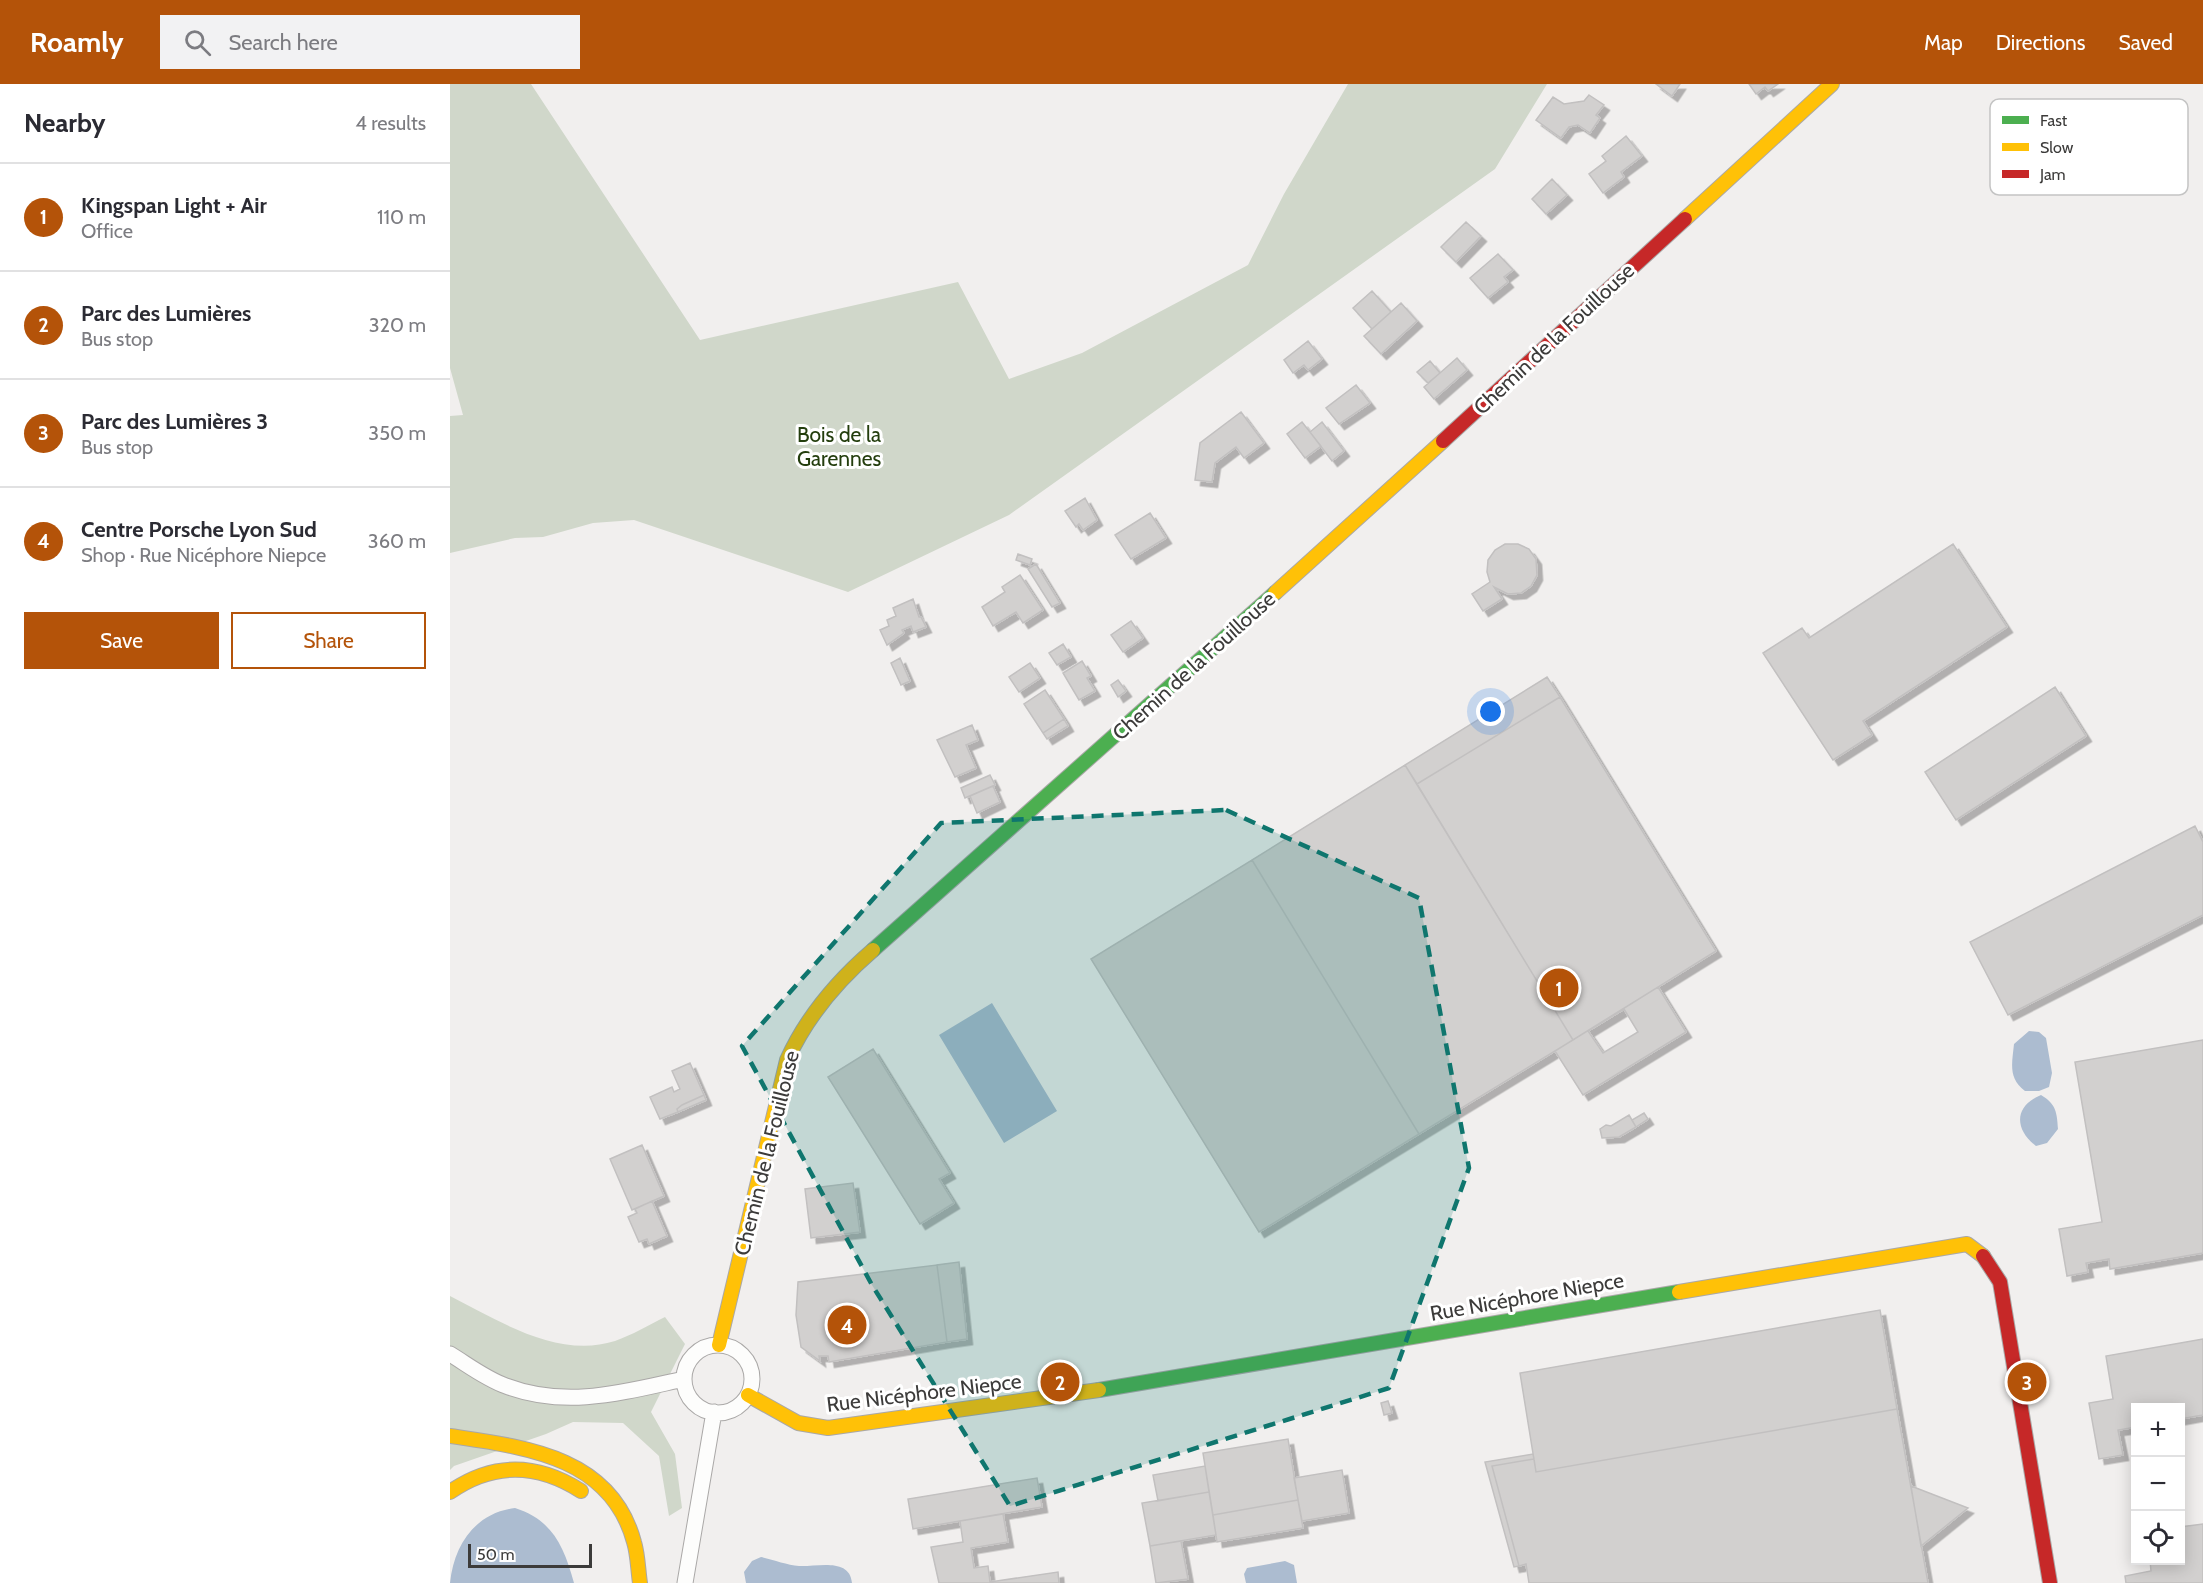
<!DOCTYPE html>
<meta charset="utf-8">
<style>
body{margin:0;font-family:Cabin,sans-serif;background:#f2f2f3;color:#2b2b33}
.controls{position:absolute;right:18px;bottom:18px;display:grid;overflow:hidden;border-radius:0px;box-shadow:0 3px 15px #0003}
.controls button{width:54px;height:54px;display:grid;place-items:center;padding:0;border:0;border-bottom:2px solid #e1e1e2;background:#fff;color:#2b2b33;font:30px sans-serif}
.scale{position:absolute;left:18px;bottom:15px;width:124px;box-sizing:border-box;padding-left:6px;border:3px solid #3c3b3a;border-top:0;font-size:16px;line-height:21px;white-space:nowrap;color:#3c3b3a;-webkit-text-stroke:4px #fff;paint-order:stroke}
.you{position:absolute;left:1041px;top:628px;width:21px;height:21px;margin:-15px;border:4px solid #fff;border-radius:50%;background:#1a73e8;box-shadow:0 0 0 9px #1a73e833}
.badge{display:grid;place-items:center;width:39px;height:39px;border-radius:50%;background:#b45309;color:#fff;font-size:20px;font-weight:700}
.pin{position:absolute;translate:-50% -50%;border:3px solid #fff;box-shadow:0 2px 6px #0006}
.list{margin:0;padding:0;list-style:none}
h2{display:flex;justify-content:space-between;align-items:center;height:78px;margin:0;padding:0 24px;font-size:26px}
h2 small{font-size:20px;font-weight:400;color:#7c7c81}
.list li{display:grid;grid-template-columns:39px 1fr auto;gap:18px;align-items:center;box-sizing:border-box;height:108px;padding:0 24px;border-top:2px solid #e1e1e2}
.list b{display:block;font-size:22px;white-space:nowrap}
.list p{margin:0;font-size:20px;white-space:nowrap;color:#7c7c81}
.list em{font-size:20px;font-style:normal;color:#7c7c81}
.actions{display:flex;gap:12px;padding:18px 24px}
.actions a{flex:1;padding:14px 0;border:2px solid #b45309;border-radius:0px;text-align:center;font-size:21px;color:#b45309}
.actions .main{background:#b45309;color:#fff}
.icon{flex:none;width:33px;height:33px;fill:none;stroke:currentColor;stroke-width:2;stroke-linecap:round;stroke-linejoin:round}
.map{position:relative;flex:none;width:1753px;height:1499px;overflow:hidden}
header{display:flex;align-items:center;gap:36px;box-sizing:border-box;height:84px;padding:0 30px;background:#b45309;color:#fff}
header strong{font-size:28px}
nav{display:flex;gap:33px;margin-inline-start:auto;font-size:21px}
.search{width:420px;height:54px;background:#f2f2f3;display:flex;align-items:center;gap:15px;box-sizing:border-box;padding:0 21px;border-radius:0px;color:#7c7c81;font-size:22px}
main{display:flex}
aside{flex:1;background:#fff}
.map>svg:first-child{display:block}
.green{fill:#d0d7ca}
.water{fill:#acbcd0}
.building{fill:#d2d0cf;stroke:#c2c0c0;stroke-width:1.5;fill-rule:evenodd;filter:url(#shadow)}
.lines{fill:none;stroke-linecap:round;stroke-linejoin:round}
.street-casing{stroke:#aaa8a7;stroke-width:17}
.fast-casing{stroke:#aaa8a7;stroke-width:16}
.slow-casing{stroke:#aaa8a7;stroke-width:16}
.jam-casing{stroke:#aaa8a7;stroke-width:16}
.street{stroke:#fdfdfc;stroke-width:15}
.fast{stroke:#4caf50;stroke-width:14}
.slow{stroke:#ffc107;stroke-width:14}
.jam{stroke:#c62828;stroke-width:14}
.marked{fill:#0f766e;fill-opacity:0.2;stroke:#0f766e;stroke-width:4.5;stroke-dasharray:12 8;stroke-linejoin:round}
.labels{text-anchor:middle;stroke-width:6;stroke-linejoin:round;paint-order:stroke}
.street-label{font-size:21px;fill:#3c3b3a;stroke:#fff}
.park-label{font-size:21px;fill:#243e0e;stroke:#fff}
.key{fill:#fff;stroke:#c4c4c4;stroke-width:1.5}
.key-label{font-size:16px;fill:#3c3b3a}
</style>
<header>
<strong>Roamly</strong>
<div class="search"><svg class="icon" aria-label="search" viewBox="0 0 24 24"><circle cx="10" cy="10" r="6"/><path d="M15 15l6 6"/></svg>Search here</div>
<nav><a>Map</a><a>Directions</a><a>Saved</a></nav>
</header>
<main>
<aside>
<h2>Nearby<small>4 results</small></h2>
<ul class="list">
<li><span class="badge">1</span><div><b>Kingspan Light + Air</b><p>Office</p></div><em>110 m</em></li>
<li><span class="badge">2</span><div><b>Parc des Lumières</b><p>Bus stop</p></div><em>320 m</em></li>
<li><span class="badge">3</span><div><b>Parc des Lumières 3</b><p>Bus stop</p></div><em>350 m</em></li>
<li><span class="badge">4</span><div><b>Centre Porsche Lyon Sud</b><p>Shop · Rue Nicéphore Niepce</p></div><em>360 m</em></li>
</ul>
<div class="actions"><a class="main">Save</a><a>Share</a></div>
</aside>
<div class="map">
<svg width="1753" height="1499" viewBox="0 0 1753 1499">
<defs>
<filter id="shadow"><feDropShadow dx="5.5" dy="5.5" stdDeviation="0" flood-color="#0004"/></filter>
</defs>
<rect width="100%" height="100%" fill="#f1efee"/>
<path class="green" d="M 0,0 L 81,0 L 250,256 L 508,198 L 559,295 L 632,269 L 798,181 L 834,110 L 898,0 L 1097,0 L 1045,85 L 559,431 L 398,508 L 184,436 L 143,439 L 93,453 L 65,454 L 0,469 L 0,332 L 13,331 L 0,284 Z
M 0,1212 C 49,1237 108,1275 165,1257 C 182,1251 199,1241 215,1233 L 235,1260 L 201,1328 L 225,1370 L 232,1424 L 219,1432 L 209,1372 L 173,1339 L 123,1338 L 96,1350 L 4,1382 L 0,1386 Z"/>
<path class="water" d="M 542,919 L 607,1027 L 554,1059 L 489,951 Z
M 1579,947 L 1589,948 L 1596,954 L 1602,989 L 1599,1003 L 1589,1007 L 1575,1007 C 1558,994 1562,980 1564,960 Z
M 1591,1011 C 1606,1020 1607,1028 1608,1045 L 1597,1059 L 1586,1062 C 1564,1045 1564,1022 1591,1011 Z
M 65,1424 C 103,1436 114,1463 124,1499 L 0,1499 C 4,1461 25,1429 65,1424 Z
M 311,1473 C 324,1476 337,1481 349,1482 C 366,1483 400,1473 402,1499 L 296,1499 L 294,1488 L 302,1477 Z
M 835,1477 L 844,1481 L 847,1499 L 796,1499 L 794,1490 L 797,1484 Z"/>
<path class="building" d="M 1206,0 L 1230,0 L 1222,12 Z
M 1299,0 L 1328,0 L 1318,7 L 1315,3 L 1306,10 Z
M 1139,11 L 1154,21 L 1146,31 L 1150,34 L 1140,49 L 1128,41 L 1119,43 L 1111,54 L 1086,36 L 1103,13 L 1114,20 L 1134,17 Z
M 1176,52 L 1192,72 L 1171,88 L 1174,93 L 1153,109 L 1139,90 L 1156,77 L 1152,72 Z
M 1102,95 L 1117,111 L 1096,130 L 1082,115 Z
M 1016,138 L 1031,152 L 1006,178 L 991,163 Z
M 1048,170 L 1063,186 L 1054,193 L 1058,198 L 1038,214 L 1020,194 Z
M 922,207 L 941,228 L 922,245 L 903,224 Z
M 951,219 L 967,237 L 931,270 L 914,252 Z
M 858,257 L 872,275 L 858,286 L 854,281 L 843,289 L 834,276 Z
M 1007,274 L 1017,286 L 984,315 L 974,303 Z
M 980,277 L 990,289 L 978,299 L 967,288 Z
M 906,301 L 920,319 L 889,340 L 876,324 Z
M 791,328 L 814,359 L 794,374 L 786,363 L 765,379 L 762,398 L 745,396 L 750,359 Z
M 852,338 L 871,362 L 855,374 L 837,350 Z
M 872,338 L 894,367 L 882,377 L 860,348 Z
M 635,414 L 647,436 L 633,446 L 629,440 L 626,443 L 615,427 Z
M 700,429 L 716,454 L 681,475 L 665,451 Z
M 1055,460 L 1068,460 L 1079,465 L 1086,475 L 1087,491 L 1081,502 L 1071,509 L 1058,510 L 1044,503 L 1052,515 L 1033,527 L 1022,510 L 1040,498 L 1037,488 L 1038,476 L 1045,466 Z
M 1503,460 L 1557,543 L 1413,637 L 1422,651 L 1383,676 L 1313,569 L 1352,544 L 1359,554 Z
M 568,470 L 582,475 L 580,481 L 566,476 Z
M 586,480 L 610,519 L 602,523 L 578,485 Z
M 570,491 L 593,526 L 573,539 L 566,528 L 543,542 L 532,523 L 555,508 L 552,503 Z
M 463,515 L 469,533 L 471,533 L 476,543 L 463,548 L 461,542 L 452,546 L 454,549 L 437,561 L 430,546 L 439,542 L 437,536 L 446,532 L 443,524 Z
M 681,537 L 693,554 L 673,568 L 661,551 Z
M 613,560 L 621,573 L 607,581 L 599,569 Z
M 450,574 L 460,597 L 451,601 L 441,579 Z
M 632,577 L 641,592 L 637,594 L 645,607 L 629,616 L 613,589 Z
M 580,579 L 590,594 L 569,608 L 559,593 Z
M 1097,593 L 1110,613 L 967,700 L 955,681 Z
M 668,596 L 676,607 L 668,613 L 661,601 Z
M 1605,603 L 1636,652 L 1506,736 L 1475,688 Z
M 595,606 L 614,635 L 593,649 L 574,620 Z
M 1110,613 L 1266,867 L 1123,956 L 967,700 Z
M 614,635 L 618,642 L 597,655 L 593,649 Z
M 522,641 L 528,656 L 516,661 L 526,684 L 505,693 L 487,656 Z
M 955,681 L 1123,956 L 969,1050 L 802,776 Z
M 540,691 L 545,701 L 515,714 L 511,704 Z
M 543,702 L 550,718 L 527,729 L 520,712 Z
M 1745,742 L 1753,758 L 1753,831 L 1558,931 L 1520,858 Z
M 802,776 L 969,1050 L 809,1148 L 641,875 Z
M 1208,903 L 1236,948 L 1133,1011 L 1105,967 ZM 1174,925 L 1188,948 L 1153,969 L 1138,947 Z
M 1753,956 L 1753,1169 L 1660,1185 L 1659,1175 L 1636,1179 L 1638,1188 L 1617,1192 L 1609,1145 L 1652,1138 L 1625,978 Z
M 423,965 L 500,1089 L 489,1095 L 504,1119 L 470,1140 L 378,993 Z
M 240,979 L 254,1011 L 232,1021 L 227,1025 L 228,1028 L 210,1035 L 200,1013 L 222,1003 L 224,1008 L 230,1005 L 222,987 Z
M 254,1011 L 256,1016 L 228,1028 L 227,1025 L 232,1021 Z
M 1194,1029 L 1198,1035 L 1186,1043 L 1182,1036 Z
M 1179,1031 L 1186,1043 L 1169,1053 L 1152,1054 L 1150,1045 L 1156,1041 L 1161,1042 Z
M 192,1061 L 214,1112 L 182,1126 L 160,1075 Z
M 403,1099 L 410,1148 L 361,1154 L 355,1105 Z
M 202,1117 L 217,1152 L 199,1160 L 197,1155 L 189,1158 L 178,1133 L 187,1129 L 185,1125 Z
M 509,1178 L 517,1255 L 497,1258 L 487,1181 Z
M 487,1181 L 497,1258 L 379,1278 L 378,1272 L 369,1272 L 370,1277 L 351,1263 L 346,1231 L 348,1198 Z
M 1430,1226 L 1447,1325 L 1086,1388 L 1070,1289 Z
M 1753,1255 L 1753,1331 L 1730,1335 L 1730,1324 L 1686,1324 L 1686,1343 L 1668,1346 L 1673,1371 L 1649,1375 L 1639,1319 L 1663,1315 L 1656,1272 Z
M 938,1317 L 942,1329 L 934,1331 L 931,1319 Z
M 1447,1325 L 1478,1499 L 1079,1499 L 1076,1480 L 1069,1482 L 1042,1382 L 1084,1375 L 1086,1388 Z
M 838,1355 L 848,1416 L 763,1431 L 753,1369 Z
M 1083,1370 L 1084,1375 L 1042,1382 L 1069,1482 L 1064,1483 L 1035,1378 Z
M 755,1382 L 759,1408 L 708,1417 L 703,1391 Z
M 892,1386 L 899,1429 L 852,1437 L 844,1394 Z
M 587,1394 L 592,1423 L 463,1445 L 458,1415 Z
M 1461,1402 L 1518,1424 L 1471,1462 Z
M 759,1408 L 766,1451 L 700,1462 L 692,1419 Z
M 848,1416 L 853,1444 L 767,1458 L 763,1431 Z
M 553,1430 L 558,1458 L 521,1464 L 524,1484 L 538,1482 L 540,1498 L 608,1488 L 609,1499 L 489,1499 L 481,1463 L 513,1458 L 510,1437 Z
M 1753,1440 L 1753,1499 L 1676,1499 L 1675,1492 L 1701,1487 L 1700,1476 L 1730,1476 L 1730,1443 Z
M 731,1457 L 738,1495 L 706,1499 L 700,1462 Z"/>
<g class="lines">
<g class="street-casing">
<path id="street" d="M234 1295a34 34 0 1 1 68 0a34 34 0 1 1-68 0Z
M 0,1270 C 18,1281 36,1295 56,1302 C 117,1325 174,1308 234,1295
M 235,1499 L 264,1328"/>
</g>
<g class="fast-casing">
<path id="fast" d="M 423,866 L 825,509
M 649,1306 L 1229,1208"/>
</g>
<g class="slow-casing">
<path id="slow" d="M 1235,135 L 1382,0
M 825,509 L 993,357
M 1229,1208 L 1517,1160 L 1533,1172
M 269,1261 L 337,976 C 357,932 387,897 423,866
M 298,1311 L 348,1339 L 378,1344 L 649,1306
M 0,1352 C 74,1363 161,1372 184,1458 C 188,1471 188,1486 190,1499
M 0,1408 C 43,1378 87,1379 131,1407"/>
</g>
<g class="jam-casing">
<path id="jam" d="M 993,357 L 1235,135
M 1533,1172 L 1550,1198 L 1600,1499"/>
</g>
<use href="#street" class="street"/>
<use href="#fast" class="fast"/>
<use href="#slow" class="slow"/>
<use href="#jam" class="jam"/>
</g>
<path class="marked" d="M 776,726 L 969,814 L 1019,1084 L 939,1304 L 560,1422 L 422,1201 L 292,962 L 491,739 Z"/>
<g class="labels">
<g class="street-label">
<text transform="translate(1104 255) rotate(-43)" y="7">Chemin de la Fouillouse</text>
<text transform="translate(744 582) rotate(-42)" y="7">Chemin de la Fouillouse</text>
<text transform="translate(317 1069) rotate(-76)" y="7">Chemin de la Fouillouse</text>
<text transform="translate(1077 1213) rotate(-10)" y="7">Rue Nicéphore Niepce</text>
<text transform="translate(474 1309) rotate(-7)" y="7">Rue Nicéphore Niepce</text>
</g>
<g class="park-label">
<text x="389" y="358">Bois de la<tspan x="389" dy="24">Garennes</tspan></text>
</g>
</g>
<rect x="1540" y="15" width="198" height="96" rx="9" class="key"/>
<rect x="1552" y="32" width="27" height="8" fill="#4caf50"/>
<rect x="1552" y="59" width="27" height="8" fill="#ffc107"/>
<rect x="1552" y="86" width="27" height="8" fill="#c62828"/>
<g class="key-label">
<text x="1590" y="42">Fast</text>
<text x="1590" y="69">Slow</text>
<text x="1590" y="96">Jam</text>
</g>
</svg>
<div class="controls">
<button>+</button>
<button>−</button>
<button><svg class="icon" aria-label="locate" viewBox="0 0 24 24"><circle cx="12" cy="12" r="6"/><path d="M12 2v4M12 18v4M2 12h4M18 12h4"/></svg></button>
</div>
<div class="scale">50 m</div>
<div class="you"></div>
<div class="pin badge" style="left:1109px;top:904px">1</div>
<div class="pin badge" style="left:610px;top:1298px">2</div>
<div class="pin badge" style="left:1577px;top:1298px">3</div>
<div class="pin badge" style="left:397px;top:1241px">4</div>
</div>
</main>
